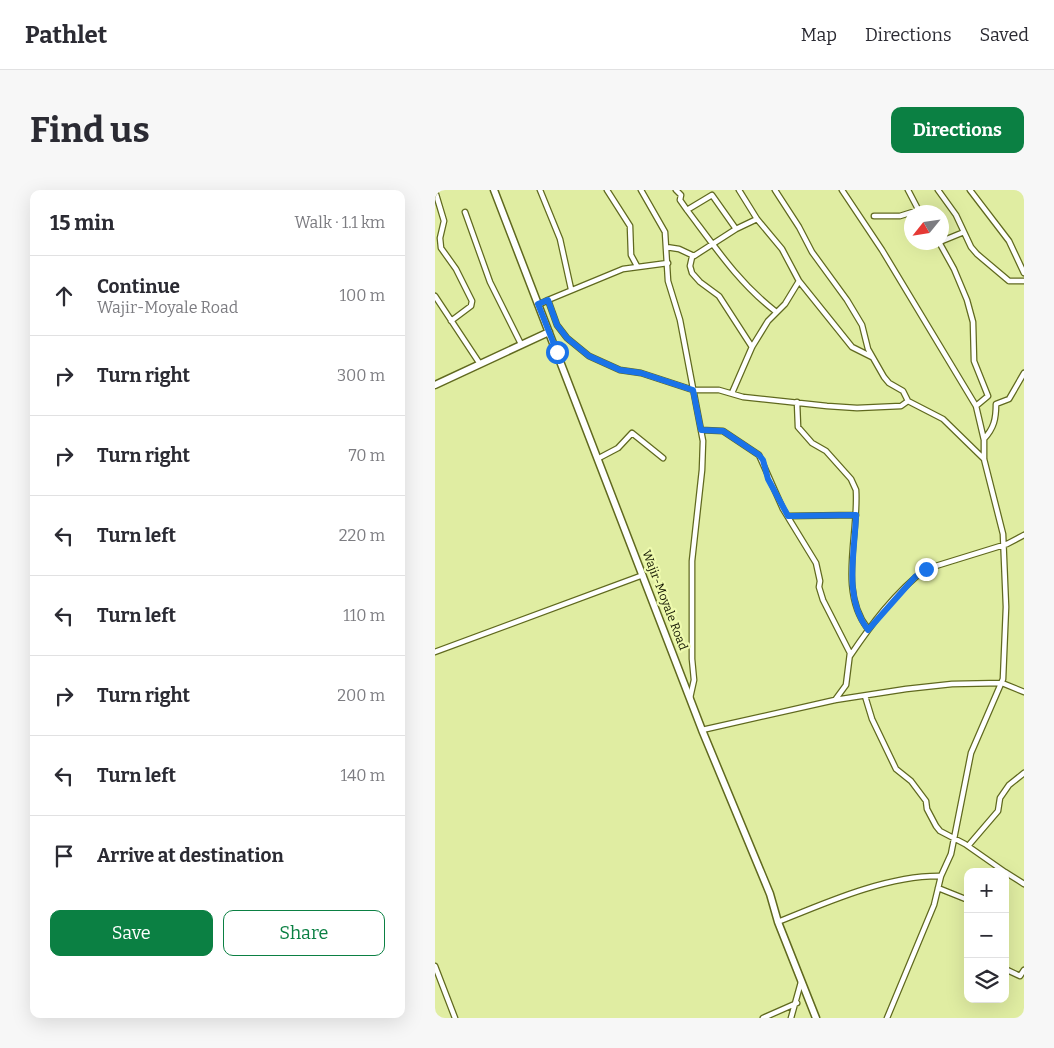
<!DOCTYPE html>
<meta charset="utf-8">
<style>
body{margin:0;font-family:Bitter,serif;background:#f7f7f7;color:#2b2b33}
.controls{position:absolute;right:15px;bottom:15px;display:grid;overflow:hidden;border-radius:10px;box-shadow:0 5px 20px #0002}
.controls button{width:45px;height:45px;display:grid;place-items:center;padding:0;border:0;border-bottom:1px solid #e1e1e2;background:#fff;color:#2b2b33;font:25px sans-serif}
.compass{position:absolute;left:469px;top:15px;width:45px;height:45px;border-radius:50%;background:#fff;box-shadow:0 5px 20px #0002;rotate:240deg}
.stop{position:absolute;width:15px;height:15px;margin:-11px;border:4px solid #1a73e8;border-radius:50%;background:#fff}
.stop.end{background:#1a73e8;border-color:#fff;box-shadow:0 1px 5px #0008}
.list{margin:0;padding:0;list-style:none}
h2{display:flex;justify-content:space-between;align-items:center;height:65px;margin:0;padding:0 20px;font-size:21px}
h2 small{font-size:16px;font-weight:400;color:#7c7c81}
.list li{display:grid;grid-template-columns:32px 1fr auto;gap:15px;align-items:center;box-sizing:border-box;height:80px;padding:0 20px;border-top:1px solid #e1e1e2}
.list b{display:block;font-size:19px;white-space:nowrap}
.list p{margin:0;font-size:16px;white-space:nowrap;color:#7c7c81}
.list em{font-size:16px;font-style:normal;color:#7c7c81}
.actions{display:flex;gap:10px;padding:15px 20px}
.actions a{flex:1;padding:11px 0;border:1px solid #0b8043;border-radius:10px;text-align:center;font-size:18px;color:#0b8043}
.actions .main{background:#0b8043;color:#fff}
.icon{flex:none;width:28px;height:28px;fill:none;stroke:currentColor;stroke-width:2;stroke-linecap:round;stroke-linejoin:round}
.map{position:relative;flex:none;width:589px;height:828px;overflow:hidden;border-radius:10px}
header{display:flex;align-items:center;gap:30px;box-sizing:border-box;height:70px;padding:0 25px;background:#fff;border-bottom:1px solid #e1e1e2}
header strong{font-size:24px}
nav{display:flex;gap:28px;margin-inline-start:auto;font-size:18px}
.intro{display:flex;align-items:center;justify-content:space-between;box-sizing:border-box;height:120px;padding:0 30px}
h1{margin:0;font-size:35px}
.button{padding:12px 22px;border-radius:10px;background:#0b8043;color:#fff;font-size:18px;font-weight:700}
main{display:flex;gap:30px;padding:0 30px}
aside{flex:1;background:#fff;border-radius:10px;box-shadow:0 5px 20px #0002}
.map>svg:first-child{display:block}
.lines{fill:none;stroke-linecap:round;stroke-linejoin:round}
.street-casing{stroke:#60691f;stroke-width:7}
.secondary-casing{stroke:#60691f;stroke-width:9}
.street{stroke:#fff;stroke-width:4.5}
.secondary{stroke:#fff;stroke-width:6}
.route{stroke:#1a73e8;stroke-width:6}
.labels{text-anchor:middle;stroke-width:4.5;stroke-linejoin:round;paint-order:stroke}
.street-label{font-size:12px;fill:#121500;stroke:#eefaae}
</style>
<header>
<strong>Pathlet</strong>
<nav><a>Map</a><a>Directions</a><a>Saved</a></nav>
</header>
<div class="intro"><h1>Find us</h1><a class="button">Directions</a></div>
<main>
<aside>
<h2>15 min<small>Walk · 1.1 km</small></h2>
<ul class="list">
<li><svg class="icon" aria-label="ahead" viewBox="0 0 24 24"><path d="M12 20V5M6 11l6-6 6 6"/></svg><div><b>Continue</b><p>Wajir-Moyale Road</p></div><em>100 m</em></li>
<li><svg class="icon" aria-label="right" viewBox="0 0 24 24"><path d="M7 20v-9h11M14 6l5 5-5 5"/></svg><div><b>Turn right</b></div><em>300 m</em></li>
<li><svg class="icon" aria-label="right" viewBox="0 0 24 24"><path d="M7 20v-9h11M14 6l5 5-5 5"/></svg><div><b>Turn right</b></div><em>70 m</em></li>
<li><svg class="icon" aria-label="left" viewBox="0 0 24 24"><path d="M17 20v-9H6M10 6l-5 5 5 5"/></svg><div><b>Turn left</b></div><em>220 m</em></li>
<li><svg class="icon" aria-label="left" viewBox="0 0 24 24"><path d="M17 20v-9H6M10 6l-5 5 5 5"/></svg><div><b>Turn left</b></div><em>110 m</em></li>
<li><svg class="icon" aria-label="right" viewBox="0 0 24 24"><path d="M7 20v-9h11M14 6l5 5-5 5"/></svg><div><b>Turn right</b></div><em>200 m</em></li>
<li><svg class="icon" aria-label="left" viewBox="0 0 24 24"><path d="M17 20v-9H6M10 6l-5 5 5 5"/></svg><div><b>Turn left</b></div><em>140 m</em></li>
<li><svg class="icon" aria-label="arrive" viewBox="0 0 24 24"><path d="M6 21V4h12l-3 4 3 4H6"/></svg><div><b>Arrive at destination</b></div></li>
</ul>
<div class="actions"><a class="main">Save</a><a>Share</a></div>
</aside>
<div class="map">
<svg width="589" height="828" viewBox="0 0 589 828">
<rect width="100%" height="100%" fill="#e0eda2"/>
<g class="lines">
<g class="street-casing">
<path id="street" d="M 105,0 L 125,49 L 136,99
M 172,0 L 195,36 L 196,65 L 202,76
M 206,0 L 230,42 L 233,91 L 245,130 L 268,251 L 267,280 L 257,371 L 257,469 L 259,490 L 255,508
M 241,0 L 246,5 L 245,10 L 252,20 C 280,57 304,93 340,121
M 304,0 L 322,29 L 347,59 L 364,91 L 417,157 L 437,167
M 340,0 L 364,37 L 377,62 L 412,110 L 427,135 L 433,159 L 449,187 L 454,193 L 468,201 L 473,211 L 508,229 L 549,269
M 407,0 L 447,60 L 541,216 L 549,250 L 549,269 L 568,344 L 571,417 L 568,489 L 536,563 L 516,664 L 506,686 L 499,715 L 452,828
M 473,0 L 484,21
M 503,0 L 521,25 L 536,57 L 542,64 L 574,91 L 589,91
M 535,0 L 574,51 L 589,83
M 0,1 L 9,31 L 5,48 L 6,58 L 21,79 L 37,111 L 36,116 L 16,131
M 252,20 L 277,5 L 301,39
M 30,22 L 55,92 L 86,154
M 439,26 L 465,26 L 484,20
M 507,51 L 529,42
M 504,52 L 519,79 L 532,110 L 538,132 L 539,171 L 553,206 L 541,216
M 231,57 L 244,59 L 259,66 L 301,39 L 322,29
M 257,67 L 255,76 L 257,83 L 265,92 L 284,106 L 317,157
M 0,106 L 45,174
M 113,110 L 188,79 L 233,73
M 103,115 L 113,110 L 122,135 L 132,148 L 154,166 L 185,180 L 206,183 L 258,200 L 284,200 L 308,207 L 392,216 L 422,218 L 466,216 L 473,211
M 297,203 L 317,157 L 333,131 L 350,114 L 364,91
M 362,212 L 363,237 L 377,253 L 391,261 L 416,289 L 421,300 C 424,345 403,401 433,439
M 266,240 L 288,241 L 324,265 L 348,319 L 381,373 L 385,391 L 384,397 L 388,410 L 415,463 L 411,495 L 400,510
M 549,249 C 559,238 561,229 561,214 L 574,209 L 589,183
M 164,268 L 183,258 L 197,243 L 228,268
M 353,326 L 421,325
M 0,462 L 208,385
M 415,466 C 436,435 460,402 491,379 L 572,354 L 589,345
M 430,506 L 437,529 L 461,579 L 476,591 L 491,611 L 492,619 L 501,636 L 505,641 L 530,654 L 570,682
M 267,540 L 400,510 L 471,499 L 517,494 L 567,493 L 589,502
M 533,656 L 563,621 L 565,608 L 574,595 L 589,583
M 570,682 L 589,694
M 503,698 L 533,710
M 343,732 C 392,712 453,685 506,686
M 0,776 L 20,828
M 570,779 L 585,786 L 589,780
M 328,828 L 362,813
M 356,828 L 366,792"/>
</g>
<g class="secondary-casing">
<path id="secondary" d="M 59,0 L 267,540 L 335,704 L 343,732 L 381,828
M 0,195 L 114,142"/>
</g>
<use href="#street" class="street"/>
<use href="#secondary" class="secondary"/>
</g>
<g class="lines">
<path class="route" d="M 122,162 L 103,114 L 113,110 L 122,135 L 132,148 L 154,166 L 185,180 L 206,183 L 258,200 L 266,240 L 288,241 L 324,265 L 328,270 L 333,289 L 353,326 L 421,325 C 420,363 408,407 433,440 L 480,387 L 491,379"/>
</g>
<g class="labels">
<g class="street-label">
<text transform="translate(230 410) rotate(69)" y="4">Wajir-Moyale Road</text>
</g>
</g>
</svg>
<div class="controls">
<button>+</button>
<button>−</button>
<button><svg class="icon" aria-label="layers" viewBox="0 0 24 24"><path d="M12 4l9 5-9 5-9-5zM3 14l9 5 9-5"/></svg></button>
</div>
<svg class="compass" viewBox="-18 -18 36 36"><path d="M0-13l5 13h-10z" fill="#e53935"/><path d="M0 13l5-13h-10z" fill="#7c7c81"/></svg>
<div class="stop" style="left:122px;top:162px"></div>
<div class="stop end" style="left:491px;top:379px"></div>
</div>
</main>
